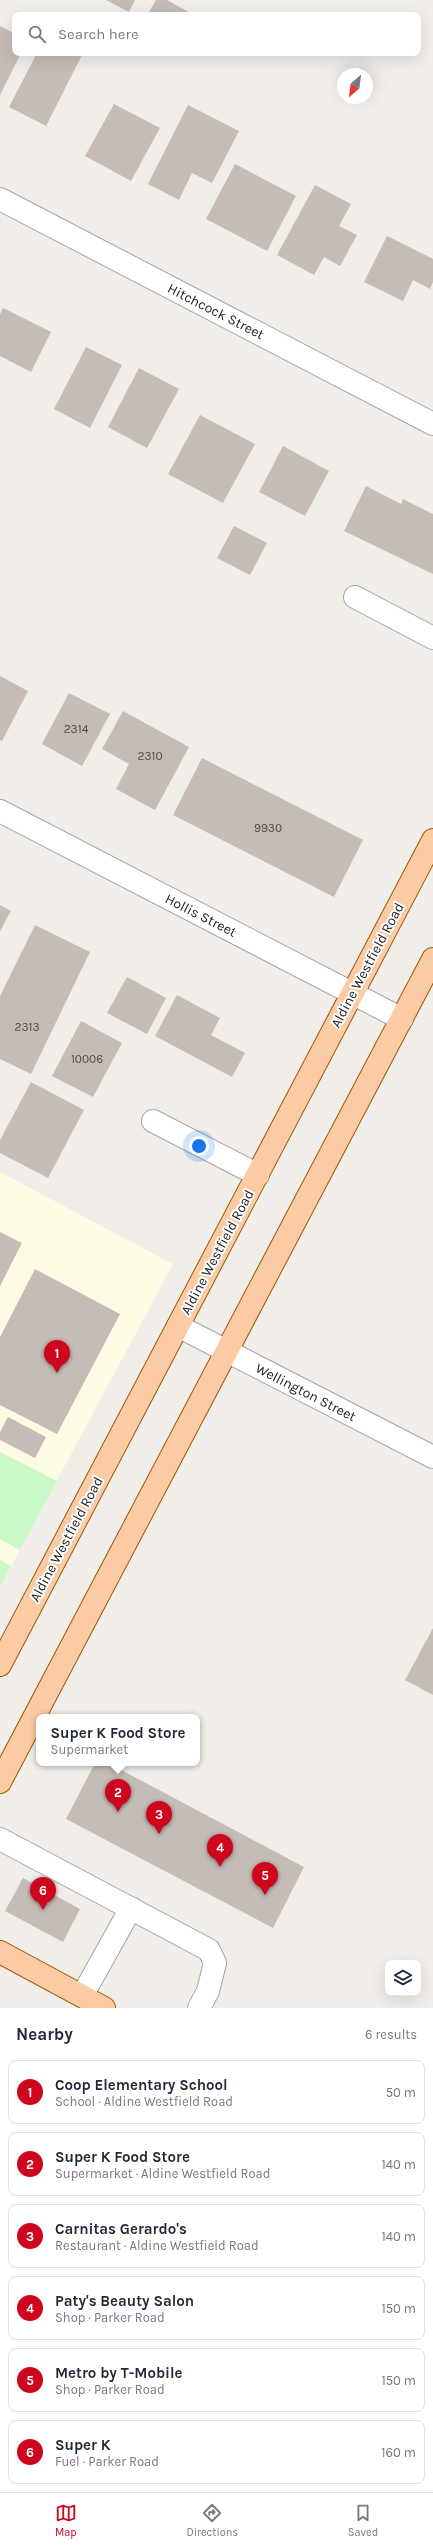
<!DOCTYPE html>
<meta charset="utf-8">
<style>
body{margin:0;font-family:Karla,sans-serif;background:#f6f6f7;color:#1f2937}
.controls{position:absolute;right:12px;bottom:12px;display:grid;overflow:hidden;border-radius:8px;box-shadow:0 4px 16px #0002}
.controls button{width:36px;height:36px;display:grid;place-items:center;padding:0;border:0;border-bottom:1px solid #e0e1e3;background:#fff;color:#1f2937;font:20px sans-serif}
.compass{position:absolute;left:337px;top:68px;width:36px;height:36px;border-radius:50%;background:#fff;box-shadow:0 4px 16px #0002;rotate:208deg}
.you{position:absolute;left:199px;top:1146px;width:14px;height:14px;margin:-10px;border:3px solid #fff;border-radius:50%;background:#1a73e8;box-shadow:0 0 0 6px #1a73e833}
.badge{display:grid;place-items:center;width:26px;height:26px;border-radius:50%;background:#ce051d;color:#fff;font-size:13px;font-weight:700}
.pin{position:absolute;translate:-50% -33px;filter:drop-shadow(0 1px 2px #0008)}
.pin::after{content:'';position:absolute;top:21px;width:14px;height:12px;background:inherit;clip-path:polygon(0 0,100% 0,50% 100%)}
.popup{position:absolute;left:36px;top:1714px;width:164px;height:52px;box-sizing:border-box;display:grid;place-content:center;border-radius:8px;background:#fff;filter:drop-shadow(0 1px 3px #0005);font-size:13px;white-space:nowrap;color:#747a83}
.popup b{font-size:15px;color:#1f2937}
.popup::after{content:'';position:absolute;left:50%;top:100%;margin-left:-8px;border:8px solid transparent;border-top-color:#fff}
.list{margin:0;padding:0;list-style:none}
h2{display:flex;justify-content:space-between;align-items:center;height:52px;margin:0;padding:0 16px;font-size:17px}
h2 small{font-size:13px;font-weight:400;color:#747a83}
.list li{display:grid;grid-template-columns:26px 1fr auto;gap:12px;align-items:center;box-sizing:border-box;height:64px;margin:0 8px 8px;padding:0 8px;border:1px solid #e0e1e3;border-radius:8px}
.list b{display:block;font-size:15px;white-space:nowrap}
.list p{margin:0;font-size:13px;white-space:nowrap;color:#747a83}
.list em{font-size:13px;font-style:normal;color:#747a83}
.icon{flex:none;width:22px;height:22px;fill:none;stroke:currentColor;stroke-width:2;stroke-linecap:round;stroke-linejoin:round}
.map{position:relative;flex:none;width:433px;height:2008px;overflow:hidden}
.search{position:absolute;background:#fff;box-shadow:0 4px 16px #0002;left:12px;right:12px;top:12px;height:44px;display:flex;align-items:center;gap:10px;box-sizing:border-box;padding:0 14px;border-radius:8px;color:#747a83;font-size:15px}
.sheet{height:484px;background:#fff}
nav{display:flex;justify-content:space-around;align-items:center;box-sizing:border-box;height:56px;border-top:1px solid #e0e1e3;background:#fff;font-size:11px;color:#747a83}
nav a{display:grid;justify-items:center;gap:2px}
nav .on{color:#ce051d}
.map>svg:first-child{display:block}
.education{fill:#fefbe4}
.park{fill:#c9f9c7}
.building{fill:#c6bcb7}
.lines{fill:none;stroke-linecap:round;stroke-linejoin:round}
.minor-casing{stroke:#a5a5a5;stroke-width:24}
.major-casing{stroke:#9b5703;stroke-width:24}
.minor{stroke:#fff;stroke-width:22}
.major{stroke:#facba4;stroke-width:22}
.labels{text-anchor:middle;stroke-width:4;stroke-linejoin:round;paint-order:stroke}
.number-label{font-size:12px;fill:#4a4846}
.street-label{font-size:14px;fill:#212121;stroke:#fff}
</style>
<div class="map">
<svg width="433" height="2008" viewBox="0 0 433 2008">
<rect width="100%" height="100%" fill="#f1ede8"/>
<path class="education" d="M 0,1172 L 173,1264 L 0,1587 Z"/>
<path class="park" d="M 0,1452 L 57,1481 L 20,1550 L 0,1539 Z
M 0,1560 L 11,1566 L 0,1587 Z"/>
<path class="building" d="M 106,0 L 135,0 L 129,12 Z
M 156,0 L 167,0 L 194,15 L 147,15 Z
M 0,26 L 15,34 L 15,53 L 21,53 L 0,95 Z
M 37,53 L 83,53 L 46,126 L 9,107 Z
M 114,104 L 160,128 L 131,181 L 85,156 Z
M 188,105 L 239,131 L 212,183 L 192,173 L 179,200 L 148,184 Z
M 235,164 L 296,196 L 267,251 L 206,219 Z
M 315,185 L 351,204 L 339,226 L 357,235 L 340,266 L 324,257 L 314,275 L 277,255 Z
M 387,236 L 433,259 L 433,282 L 430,289 L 413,280 L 403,301 L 364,282 Z
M 3,308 L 51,332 L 31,372 L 0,356 L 0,314 Z
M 86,347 L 122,365 L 90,428 L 54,409 Z
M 139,368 L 179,389 L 147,448 L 108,427 Z
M 200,415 L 255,444 L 223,503 L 168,474 Z
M 283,446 L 329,471 L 305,516 L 259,492 Z
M 366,486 L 401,504 L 403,499 L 433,514 L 433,574 L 344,531 Z
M 234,526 L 267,543 L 250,575 L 217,558 Z
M 0,676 L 28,691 L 2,741 L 0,740 Z
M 69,693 L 110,714 L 82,766 L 42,744 Z
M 123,711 L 189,747 L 155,810 L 116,789 L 129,764 L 102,749 Z
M 202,758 L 363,840 L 334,897 L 173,815 Z
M 0,905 L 11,911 L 0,931 Z
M 35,925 L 90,952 L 31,1074 L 0,1059 L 0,996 Z
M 127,977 L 166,998 L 147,1034 L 107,1013 Z
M 177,995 L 220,1018 L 211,1035 L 245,1053 L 232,1077 L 155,1036 Z
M 81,1021 L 122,1043 L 93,1097 L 52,1076 Z
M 31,1082 L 84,1110 L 48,1178 L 0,1153 L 0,1140 Z
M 0,1232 L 22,1243 L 0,1286 Z
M 35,1269 L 120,1314 L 57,1434 L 0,1405 L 0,1337 Z
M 8,1417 L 46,1437 L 35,1458 L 0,1440 L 0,1432 Z
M 433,1628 L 433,1695 L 405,1680 Z
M 95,1763 L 108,1763 L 304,1867 L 273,1928 L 66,1819 Z
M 23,1878 L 80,1909 L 63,1942 L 5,1911 Z"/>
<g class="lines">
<g class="minor-casing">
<path id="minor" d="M 0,199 L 433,424
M 355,597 L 433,638
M 0,811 L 402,1019
M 153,1121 L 258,1175
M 178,1326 L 433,1457
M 0,1839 L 209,1950 L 215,1963 L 208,1991 L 199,2008
M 82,1996 L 131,1908"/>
</g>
<g class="major-casing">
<path id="major" d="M 0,1665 L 433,840
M 0,1782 L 433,959
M 0,1952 L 104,2008"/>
</g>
<use href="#minor" class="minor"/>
<use href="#major" class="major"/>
</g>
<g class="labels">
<g class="number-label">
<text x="76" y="733">2314</text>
<text x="150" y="760">2310</text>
<text x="268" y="832">9930</text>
<text x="27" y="1031">2313</text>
<text x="87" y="1063">10006</text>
</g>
<g class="street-label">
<text transform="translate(216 311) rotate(27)" y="5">Hitchcock Street</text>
<text transform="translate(201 915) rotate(27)" y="5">Hollis Street</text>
<text transform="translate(367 965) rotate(-62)" y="5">Aldine Westfield Road</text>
<text transform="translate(217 1252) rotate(-62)" y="5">Aldine Westfield Road</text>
<text transform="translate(306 1392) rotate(27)" y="5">Wellington Street</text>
<text transform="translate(66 1539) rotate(-62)" y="5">Aldine Westfield Road</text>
</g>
</g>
</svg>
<div class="controls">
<button><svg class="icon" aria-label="layers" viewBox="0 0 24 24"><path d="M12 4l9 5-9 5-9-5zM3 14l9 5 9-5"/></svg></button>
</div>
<svg class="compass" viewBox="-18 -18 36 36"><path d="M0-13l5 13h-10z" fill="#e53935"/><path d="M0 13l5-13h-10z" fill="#747a83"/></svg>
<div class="you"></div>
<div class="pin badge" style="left:57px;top:1373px">1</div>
<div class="pin badge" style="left:118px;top:1812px">2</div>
<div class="popup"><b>Super K Food Store</b>Supermarket</div>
<div class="pin badge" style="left:159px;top:1834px">3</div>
<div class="pin badge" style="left:220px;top:1867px">4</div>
<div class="pin badge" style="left:265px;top:1895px">5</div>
<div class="pin badge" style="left:43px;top:1910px">6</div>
<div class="search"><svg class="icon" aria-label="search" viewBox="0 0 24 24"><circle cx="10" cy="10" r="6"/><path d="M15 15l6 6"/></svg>Search here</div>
</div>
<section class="sheet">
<h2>Nearby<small>6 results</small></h2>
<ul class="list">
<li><span class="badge">1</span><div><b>Coop Elementary School</b><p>School · Aldine Westfield Road</p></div><em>50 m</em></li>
<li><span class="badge">2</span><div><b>Super K Food Store</b><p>Supermarket · Aldine Westfield Road</p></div><em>140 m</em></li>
<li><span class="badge">3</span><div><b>Carnitas Gerardo's</b><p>Restaurant · Aldine Westfield Road</p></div><em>140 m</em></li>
<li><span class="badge">4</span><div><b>Paty's Beauty Salon</b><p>Shop · Parker Road</p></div><em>150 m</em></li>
<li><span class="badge">5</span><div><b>Metro by T-Mobile</b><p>Shop · Parker Road</p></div><em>150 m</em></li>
<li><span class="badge">6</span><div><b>Super K</b><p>Fuel · Parker Road</p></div><em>160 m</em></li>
</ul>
</section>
<nav>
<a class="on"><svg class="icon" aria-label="map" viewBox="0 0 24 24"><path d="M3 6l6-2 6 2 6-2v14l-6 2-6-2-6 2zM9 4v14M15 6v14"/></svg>Map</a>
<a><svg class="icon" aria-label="directions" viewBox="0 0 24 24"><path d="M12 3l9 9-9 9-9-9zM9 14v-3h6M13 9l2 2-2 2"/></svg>Directions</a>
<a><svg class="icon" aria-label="saved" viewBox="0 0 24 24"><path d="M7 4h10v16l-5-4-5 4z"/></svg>Saved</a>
</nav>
